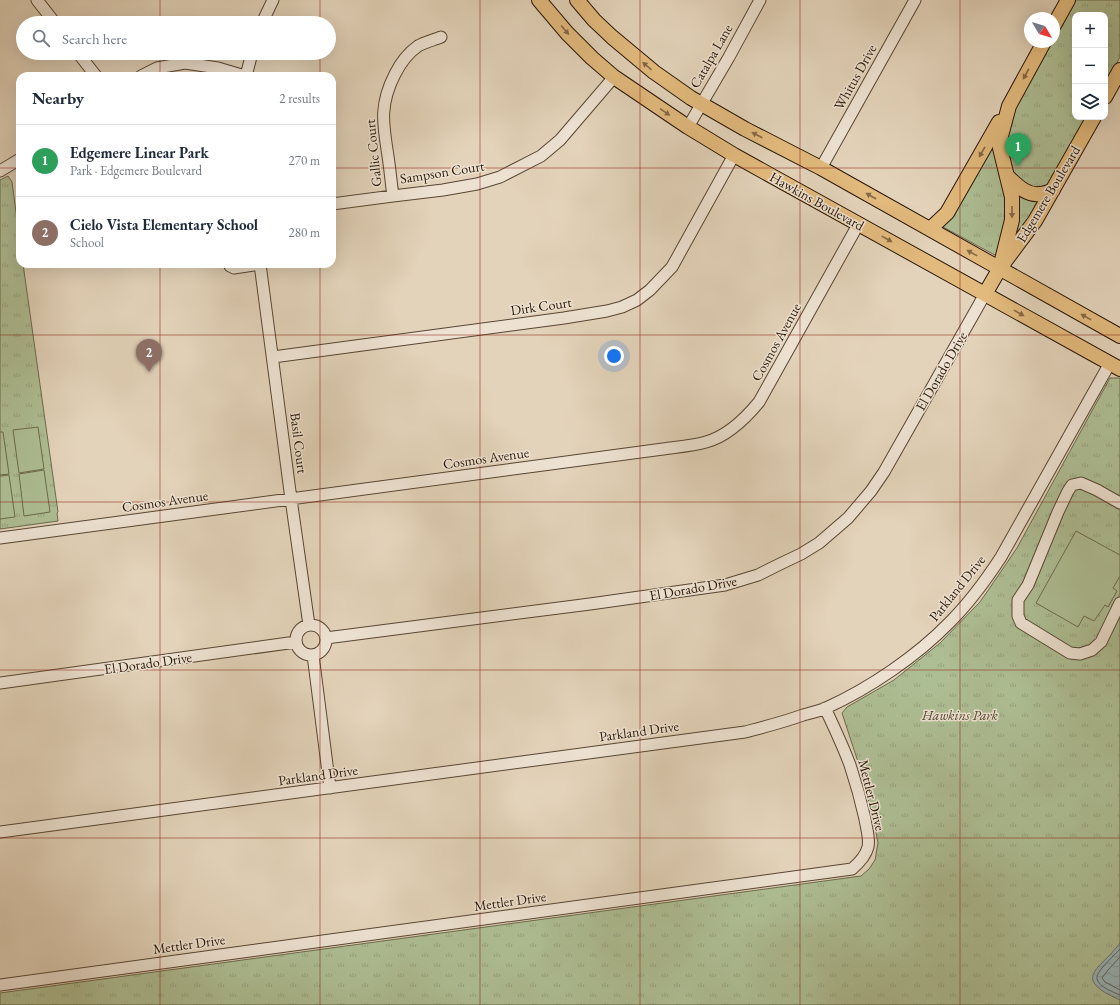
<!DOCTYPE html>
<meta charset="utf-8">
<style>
body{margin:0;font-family:"EB Garamond",serif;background:#f2f2f3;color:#1f2937}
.controls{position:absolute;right:12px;top:12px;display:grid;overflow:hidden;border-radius:8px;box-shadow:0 4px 16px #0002}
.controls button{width:36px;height:36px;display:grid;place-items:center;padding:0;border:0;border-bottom:1px solid #e0e1e3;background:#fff;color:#1f2937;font:20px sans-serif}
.compass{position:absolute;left:1024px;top:12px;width:36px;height:36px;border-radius:50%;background:#fff;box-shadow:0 4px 16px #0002;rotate:128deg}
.you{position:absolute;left:614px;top:356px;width:14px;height:14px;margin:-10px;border:3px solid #fff;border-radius:50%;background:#1a73e8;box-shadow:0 0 0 6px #1a73e833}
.badge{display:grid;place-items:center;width:26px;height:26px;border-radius:50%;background:#b45309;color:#fff;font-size:13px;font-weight:700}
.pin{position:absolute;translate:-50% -33px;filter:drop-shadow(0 1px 2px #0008)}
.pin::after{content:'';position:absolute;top:21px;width:14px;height:12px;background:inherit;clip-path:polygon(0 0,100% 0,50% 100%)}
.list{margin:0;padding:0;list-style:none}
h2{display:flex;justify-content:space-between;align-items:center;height:52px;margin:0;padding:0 16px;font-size:17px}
h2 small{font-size:13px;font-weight:400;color:#747a83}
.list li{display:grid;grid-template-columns:26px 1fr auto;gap:12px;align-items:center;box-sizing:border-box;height:72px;padding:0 16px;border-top:1px solid #e0e1e3}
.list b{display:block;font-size:15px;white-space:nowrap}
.list p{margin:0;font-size:13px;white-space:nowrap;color:#747a83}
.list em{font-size:13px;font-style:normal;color:#747a83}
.icon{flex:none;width:22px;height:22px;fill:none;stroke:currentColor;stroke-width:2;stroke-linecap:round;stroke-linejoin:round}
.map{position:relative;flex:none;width:1120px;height:1005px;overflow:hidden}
.search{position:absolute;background:#fff;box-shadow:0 4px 16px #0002;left:16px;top:16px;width:320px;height:44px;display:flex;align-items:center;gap:10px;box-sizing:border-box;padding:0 14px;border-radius:22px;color:#747a83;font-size:15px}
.panel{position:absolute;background:#fff;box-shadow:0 4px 16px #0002;left:16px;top:72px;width:320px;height:196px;border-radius:12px}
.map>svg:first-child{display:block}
.grass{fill:url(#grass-tufts);stroke:#6c6a4d}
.pitch{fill:#aebe94;stroke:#6c6a4d}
.water{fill:url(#water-waves);stroke:#6c7672}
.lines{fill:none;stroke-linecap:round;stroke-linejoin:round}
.shore{stroke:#616660;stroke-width:1}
.minor-casing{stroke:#584633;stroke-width:13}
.major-casing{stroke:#291706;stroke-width:16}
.minor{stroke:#ede2d2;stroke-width:11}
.major{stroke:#e2ba7d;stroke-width:14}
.oneway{fill:#866842}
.grid{fill:none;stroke:#8f2418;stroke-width:1;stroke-opacity:0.55}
.labels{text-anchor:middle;stroke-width:3;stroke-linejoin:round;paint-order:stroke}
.street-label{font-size:14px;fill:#291706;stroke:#ede2d2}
.park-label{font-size:14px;font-style:italic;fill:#514931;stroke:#ede2d2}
</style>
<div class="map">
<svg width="1120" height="1005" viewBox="0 0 1120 1005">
<defs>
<pattern id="grass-tufts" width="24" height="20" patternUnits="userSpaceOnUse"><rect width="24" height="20" fill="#aebe94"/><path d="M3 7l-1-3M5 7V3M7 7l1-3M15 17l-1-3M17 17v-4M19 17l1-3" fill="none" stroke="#96a37e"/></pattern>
<pattern id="water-waves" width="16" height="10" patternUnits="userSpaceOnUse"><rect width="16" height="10" fill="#99b5ba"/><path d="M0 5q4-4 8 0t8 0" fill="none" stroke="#849b9e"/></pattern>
</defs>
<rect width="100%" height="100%" fill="#e3d3ba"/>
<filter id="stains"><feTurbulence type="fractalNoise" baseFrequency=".005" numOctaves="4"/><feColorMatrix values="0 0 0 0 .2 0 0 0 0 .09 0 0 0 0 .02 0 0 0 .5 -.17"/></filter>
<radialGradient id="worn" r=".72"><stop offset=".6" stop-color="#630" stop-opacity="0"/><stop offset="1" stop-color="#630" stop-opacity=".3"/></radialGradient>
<path class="grass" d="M 1071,0 L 1120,0 L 1120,57 L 1105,84 L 1105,15 L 1075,15 L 1075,117 L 1086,117 L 1017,240 L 1004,260 L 943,227 L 1047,42 L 1054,42 L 1054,30 Z
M 8,176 L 12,182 L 20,242 L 20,264 L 23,264 L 58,512 L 57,513 L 58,521 L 0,529 L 0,180 Z
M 1110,378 L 1120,378 L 1120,1005 L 0,1005 L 0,993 L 861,876 L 869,869 L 875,860 L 878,843 L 874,822 L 861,771 L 842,713 L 847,707 L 894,680 L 940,643 L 980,602 L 1017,548 Z"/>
<path class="pitch" d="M 38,427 L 44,469 L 19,473 L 13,430 Z
M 0,432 L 3,432 L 9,474 L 0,475 Z
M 44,470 L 50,512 L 24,516 L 19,474 Z
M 9,475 L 15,517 L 0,519 L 0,476 Z
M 1076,531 L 1120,555 L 1120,576 L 1113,588 L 1117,591 L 1108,607 L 1105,605 L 1094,621 L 1084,616 L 1078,627 L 1036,603 Z"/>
<path class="water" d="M 1120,943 L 1120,1000 C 1070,978 1100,970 1120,943 Z"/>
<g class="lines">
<path class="shore" d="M 1120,949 C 1115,955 1095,972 1097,979 C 1099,987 1113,992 1120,995
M 1120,957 L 1108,970 L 1102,978 L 1105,982 L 1120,990"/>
<g class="minor-casing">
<path id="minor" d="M 37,0 L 55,23
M 262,23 L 273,0
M 78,53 L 96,76
M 141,76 L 157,68 L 185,63 L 218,68 L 245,76
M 246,76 L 252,53
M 688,127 L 729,57 L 760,0
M 821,168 L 915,0
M 0,171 L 20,159
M 393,196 C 391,182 390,169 388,156 C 383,124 379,105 395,74 C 400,64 408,53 418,46 C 425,42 434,40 441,37
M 332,204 L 393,196 L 443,190 L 477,184 L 500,177 L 541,156 L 560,140 L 614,77
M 229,264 L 230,266 L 234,268 L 260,264
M 260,264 L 291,499 L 309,625
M 273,357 L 564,318 L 607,311 L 622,307 L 637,300 L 650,290 L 672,267 L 734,155
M 1120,503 L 1097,490 L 1081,483 L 1072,485 L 1068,491 L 1058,512 L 1028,585 L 1018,600 L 1018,616 L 1021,623 L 1070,653 L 1080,654 L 1092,650 L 1101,642 L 1120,603
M 0,538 L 663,449 C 677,447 692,446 706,442 C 728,436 745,419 759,402 L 859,223
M296 640a15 15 0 1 1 30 0a15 15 0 1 1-30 0Z
M 326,638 L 590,604 L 725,585 L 758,575 L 778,565 L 801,554 L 819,543 L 848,518 L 871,491 L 884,472 L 985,294
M 313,655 L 330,788
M 0,683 L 296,642
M 0,832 L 745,732 C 764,727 784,722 803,715 C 811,713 819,711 826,708 C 870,688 917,656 950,622 C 970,602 986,580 1001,557 L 1110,363
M 0,985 L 852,869 C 859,863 866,855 868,847 C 870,838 866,827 865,819 C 861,801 856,783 850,765 C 843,746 834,727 825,708"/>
</g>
<g class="major-casing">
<path id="major" d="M 539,0 L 567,33 L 592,58 L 614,77 L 688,127 L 734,155 L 1120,369
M 577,0 L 594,20 L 612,37 L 654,72 L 691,98 L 745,129 L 821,168 L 1120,336
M 1054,25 L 1068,0
M 1105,97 L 1120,70
M 1007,176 C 1016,184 1026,196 1040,194 C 1044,194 1049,192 1053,190
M 930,229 L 947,213 L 999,122
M 1000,268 L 1012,220 L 1012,197 L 1000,148 L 1001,136 L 1009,106 L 1044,42
M 985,294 L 1000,268 L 1035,221 L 1094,117"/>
</g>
<use href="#minor" class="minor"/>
<use href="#major" class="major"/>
</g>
<defs><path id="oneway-solid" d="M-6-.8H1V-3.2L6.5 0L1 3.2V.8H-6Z"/></defs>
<g class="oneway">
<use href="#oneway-solid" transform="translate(565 30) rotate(49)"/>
<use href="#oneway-solid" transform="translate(647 66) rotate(-140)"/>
<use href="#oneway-solid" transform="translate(1026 74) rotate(119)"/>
<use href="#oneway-solid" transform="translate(665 112) rotate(34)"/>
<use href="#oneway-solid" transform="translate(757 135) rotate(-152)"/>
<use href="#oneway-solid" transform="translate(982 152) rotate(120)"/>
<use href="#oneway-solid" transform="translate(871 196) rotate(-150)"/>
<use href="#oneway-solid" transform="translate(1012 212) rotate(90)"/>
<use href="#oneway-solid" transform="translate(887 239) rotate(29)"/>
<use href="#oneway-solid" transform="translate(972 253) rotate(-151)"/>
<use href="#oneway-solid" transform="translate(1019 313) rotate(29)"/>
<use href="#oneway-solid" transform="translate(1086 317) rotate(-151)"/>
</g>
<path class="grid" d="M 160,0 L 160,23M 320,0 L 320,23M 480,0 L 480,1005M 640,0 L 640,1005M 800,0 L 800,1005M 960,0 L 960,1005M 160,53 L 160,76M 320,53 L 320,76M 0,168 L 20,168M 332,168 L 1120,168M 160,264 L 160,1005M 320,264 L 320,1005M 0,335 L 1120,335M 0,502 L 1120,502M 0,670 L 1120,670M 0,838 L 1120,838"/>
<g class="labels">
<g class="street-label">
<text transform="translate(711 56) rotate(-60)" y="5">Catalpa Lane</text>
<text transform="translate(855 77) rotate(-61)" y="5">Whitus Drive</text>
<text transform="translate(373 153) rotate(-96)" y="5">Gallic Court</text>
<text transform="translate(442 172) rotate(-9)" y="5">Sampson Court</text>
<text transform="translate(1048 194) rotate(-59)" y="5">Edgemere Boulevard</text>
<text transform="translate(817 201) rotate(29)" y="5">Hawkins Boulevard</text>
<text transform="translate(541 306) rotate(-8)" y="5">Dirk Court</text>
<text transform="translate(776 342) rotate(-61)" y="5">Cosmos Avenue</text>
<text transform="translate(941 371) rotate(-60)" y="5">El Dorado Drive</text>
<text transform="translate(299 443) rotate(83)" y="5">Basil Court</text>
<text transform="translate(486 458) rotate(-8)" y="5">Cosmos Avenue</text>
<text transform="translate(165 501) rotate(-8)" y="5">Cosmos Avenue</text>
<text transform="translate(693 588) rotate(-10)" y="5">El Dorado Drive</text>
<text transform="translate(957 588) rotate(-51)" y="5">Parkland Drive</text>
<text transform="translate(148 663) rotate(-8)" y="5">El Dorado Drive</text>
<text transform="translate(639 731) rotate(-8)" y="5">Parkland Drive</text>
<text transform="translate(318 775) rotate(-8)" y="5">Parkland Drive</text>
<text transform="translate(872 795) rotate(76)" y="5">Mettler Drive</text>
<text transform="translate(510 901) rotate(-8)" y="5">Mettler Drive</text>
<text transform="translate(189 944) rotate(-8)" y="5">Mettler Drive</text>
</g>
<g class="park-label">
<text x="960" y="720">Hawkins Park</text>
</g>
</g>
<rect width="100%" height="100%" filter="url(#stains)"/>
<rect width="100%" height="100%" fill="url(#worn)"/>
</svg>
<div class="controls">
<button>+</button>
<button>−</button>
<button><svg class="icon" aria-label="layers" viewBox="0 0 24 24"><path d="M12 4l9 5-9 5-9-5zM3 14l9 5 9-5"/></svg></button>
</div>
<svg class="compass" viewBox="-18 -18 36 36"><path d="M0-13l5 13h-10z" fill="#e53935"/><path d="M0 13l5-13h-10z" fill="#747a83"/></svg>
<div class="you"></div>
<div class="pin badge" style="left:1018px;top:166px;background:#2e9e5b">1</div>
<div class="pin badge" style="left:149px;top:372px;background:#8d6e63">2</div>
<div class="search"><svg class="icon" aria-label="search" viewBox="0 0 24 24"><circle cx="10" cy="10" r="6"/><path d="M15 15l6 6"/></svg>Search here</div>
<section class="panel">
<h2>Nearby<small>2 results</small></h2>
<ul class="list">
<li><span class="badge" style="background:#2e9e5b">1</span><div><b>Edgemere Linear Park</b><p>Park · Edgemere Boulevard</p></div><em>270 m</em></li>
<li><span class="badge" style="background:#8d6e63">2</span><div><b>Cielo Vista Elementary School</b><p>School</p></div><em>280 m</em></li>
</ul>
</section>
</div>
